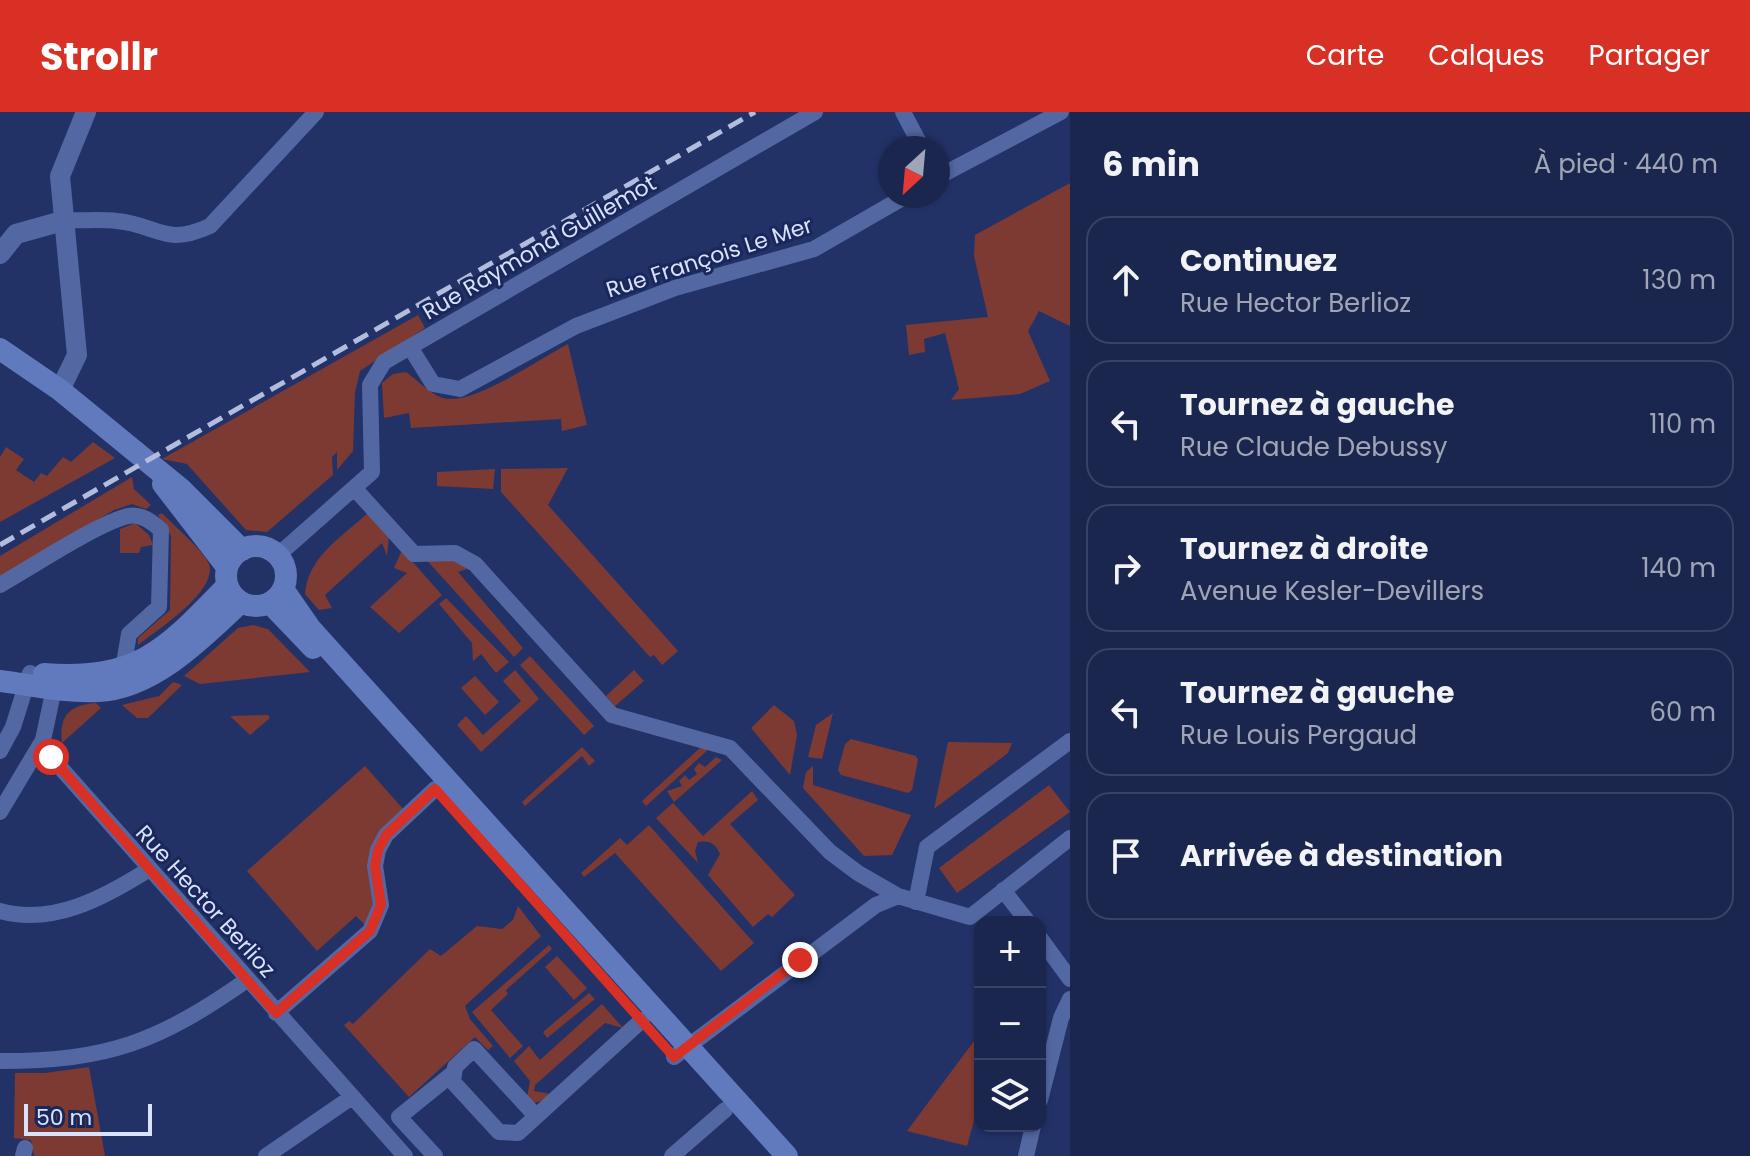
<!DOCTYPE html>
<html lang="fr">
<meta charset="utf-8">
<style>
body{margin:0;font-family:Poppins,sans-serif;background:#273257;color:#f1f3f6}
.controls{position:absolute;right:24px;bottom:24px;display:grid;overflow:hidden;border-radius:16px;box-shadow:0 2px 6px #0004}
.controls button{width:72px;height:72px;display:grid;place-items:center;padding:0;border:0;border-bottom:2px solid #384365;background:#1a264d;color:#f1f3f6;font:40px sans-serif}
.compass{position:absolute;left:878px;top:24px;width:72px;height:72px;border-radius:50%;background:#1a264d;box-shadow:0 2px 6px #0004;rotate:206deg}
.scale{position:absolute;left:24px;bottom:20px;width:128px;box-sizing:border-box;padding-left:8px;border:4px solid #d8e2fd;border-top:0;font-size:22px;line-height:28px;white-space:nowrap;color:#d8e2fd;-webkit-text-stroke:6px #19275b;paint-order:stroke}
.stop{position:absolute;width:24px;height:24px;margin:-18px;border:6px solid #d93025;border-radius:50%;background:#fff}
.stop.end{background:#d93025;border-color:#fff;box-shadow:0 2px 8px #0008}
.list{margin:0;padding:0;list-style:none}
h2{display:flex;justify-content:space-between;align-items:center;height:104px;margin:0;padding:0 32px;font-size:34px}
h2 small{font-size:26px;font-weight:400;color:#9fa5b6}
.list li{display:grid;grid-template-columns:52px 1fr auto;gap:24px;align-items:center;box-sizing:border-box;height:128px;margin:0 16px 16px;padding:0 16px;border:2px solid #384365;border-radius:24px}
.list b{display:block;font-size:30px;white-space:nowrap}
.list p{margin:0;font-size:26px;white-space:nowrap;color:#9fa5b6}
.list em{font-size:26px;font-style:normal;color:#9fa5b6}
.icon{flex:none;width:44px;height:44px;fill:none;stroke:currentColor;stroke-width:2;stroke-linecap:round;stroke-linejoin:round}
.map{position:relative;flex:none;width:1070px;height:1044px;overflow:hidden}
header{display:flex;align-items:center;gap:48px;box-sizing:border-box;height:112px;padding:0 40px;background:#d93025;color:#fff}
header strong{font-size:38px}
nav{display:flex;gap:44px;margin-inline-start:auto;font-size:28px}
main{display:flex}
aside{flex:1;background:#1a264d}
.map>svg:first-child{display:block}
.green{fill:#7d3a32}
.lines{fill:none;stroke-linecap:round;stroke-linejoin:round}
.minor{stroke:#5368a2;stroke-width:16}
.tertiary{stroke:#5368a2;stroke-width:20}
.secondary{stroke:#6179bd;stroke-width:22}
.rail{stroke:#b2bddd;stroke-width:5;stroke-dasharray:16 8;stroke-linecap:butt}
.route{stroke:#d93025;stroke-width:10}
.labels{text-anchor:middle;stroke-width:6;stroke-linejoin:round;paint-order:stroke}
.street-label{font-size:22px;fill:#d8e2fd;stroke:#19275b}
</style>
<header>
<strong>Strollr</strong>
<nav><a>Carte</a><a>Calques</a><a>Partager</a></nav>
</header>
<main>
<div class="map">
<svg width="1070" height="1044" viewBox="0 0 1070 1044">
<rect width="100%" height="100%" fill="#223267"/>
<path class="green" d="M 1070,71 L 1070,214 L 1039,199 L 1028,219 L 1050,269 L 1020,282 L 951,288 L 959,277 L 945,221 L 924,227 L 925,240 L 909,243 L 906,213 L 988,205 L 974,144 L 975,123 Z
M 418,203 L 425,216 L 360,259 L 355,280 L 353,339 L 337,358 L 337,340 L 332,345 L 333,363 L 267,420 L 246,418 L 187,352 L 162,347 Z
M 568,232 L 587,313 L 562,319 L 561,307 L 411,316 L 409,301 L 384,306 L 382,271 L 393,262 L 406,260 C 419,269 432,285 448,287 C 480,289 539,247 568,232 Z
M 93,330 L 115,346 L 0,410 L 0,345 L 6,335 L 24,347 L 16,358 L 34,370 L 41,361 L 47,364 L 63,345 L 71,350 Z
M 568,356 L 548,393 L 678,539 L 662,553 L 654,543 L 650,545 L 501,380 L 501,357 Z
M 495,357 L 493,377 L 437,374 L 437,360 Z
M 132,365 L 134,377 L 151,393 L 146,397 L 132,392 L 114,398 L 0,465 L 0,444 Z
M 369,400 L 389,424 L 387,444 L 382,431 L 325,483 L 332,496 L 319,498 L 305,482 C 308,444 342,425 369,400 Z
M 162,401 C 173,413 204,439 209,452 C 218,479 157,518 138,533 L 138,526 L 170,498 L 171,424 L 158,403 Z
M 135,411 L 149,423 L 153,433 L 141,435 L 139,441 L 120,441 L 120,417 Z
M 402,438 L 442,483 L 399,521 L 370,495 L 407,461 L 394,456 Z
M 423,444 L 455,446 L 467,457 L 458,460 L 523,536 L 514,545 Z
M 446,486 L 509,550 L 496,561 L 481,542 L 473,549 L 472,531 L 439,492 Z
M 253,513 L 268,517 L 310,560 L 200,572 L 184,564 L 238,516 Z
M 530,544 L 594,614 L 584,623 L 520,553 Z
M 515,558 L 539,587 L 481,640 L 457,613 L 466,604 L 483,623 L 521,589 L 503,569 Z
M 634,558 L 644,569 L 615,594 L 606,584 Z
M 475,564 L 499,590 L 485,603 L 461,576 Z
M 173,570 L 182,573 L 148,606 L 137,606 L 122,593 L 159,584 Z
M 96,591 L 101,596 L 62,631 C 59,604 69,593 96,591 Z
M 774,593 L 794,609 L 797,623 L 790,663 L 751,616 Z
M 833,601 L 822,647 L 808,645 L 816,613 Z
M 268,603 L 270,606 L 250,623 L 230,604 Z
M 851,627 L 916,644 L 918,648 L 912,678 L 908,681 L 841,663 L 838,658 L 845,632 Z
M 948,630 L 1012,631 L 1008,641 L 934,697 Z
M 582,635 L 595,649 L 589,654 L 582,644 L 525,694 L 522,690 Z
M 701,635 L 710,636 L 646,694 L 642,689 Z
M 716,645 L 722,648 L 674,690 L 667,679 L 682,674 L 679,669 L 685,663 L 689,668 L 697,662 L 694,657 L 699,651 L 705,655 Z
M 365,654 L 404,698 C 340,749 392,760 366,814 L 356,804 L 317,839 L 247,759 Z
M 813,654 L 813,673 L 911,703 L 892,743 L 864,744 L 803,676 L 806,660 Z
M 1049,673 L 1070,700 L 957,781 L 939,756 Z
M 752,679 L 758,688 L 730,712 L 795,783 L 772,805 L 768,802 L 753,815 L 708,763 L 720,742 C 715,731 710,728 698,730 L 695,739 L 698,751 L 656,706 L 673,691 L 703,724 Z
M 649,713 L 754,831 L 721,859 L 615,741 L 584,765 L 581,761 L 620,726 L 627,733 Z
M 518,794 L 541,824 L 465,894 L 470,907 L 493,934 L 488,938 L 475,925 L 409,985 L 344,913 L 349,909 L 353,912 L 430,837 L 441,844 L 477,814 L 502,817 L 513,808 Z
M 549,833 L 552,837 L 506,878 L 508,882 L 491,898 L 523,934 L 510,946 L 472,900 Z
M 557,844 L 587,876 L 574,888 L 545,855 Z
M 589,881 L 595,887 L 547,926 L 543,920 Z
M 602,892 L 623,916 L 605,911 L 535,973 L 534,979 L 550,982 L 542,989 L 533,991 L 527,985 L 530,969 L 514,949 L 529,934 L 540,948 Z
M 980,921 L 980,987 L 967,1034 L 907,1019 Z
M 89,955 L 105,1044 L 34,1044 L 31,1028 L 14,1026 L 15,961 L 45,961 Z"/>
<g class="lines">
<path class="minor" d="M 903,0 L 922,36
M 938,65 L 1061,0
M 66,108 C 83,109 100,107 117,109 C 159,113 164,135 210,114 L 316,0
M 410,235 L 433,272 L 460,277 L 576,214 L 675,176 L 814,137 L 906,84
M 355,377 L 414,442 L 455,441 L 475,452 L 612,603 L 730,636 L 830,740 L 858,761 L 898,784 L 970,805 L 1070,726
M 277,444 L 372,360 L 370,273 L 384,250 L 815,0
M 0,473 C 30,456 98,411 128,404 C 141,401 152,410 161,418 L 159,495 L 129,522 L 123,557
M 0,639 L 13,615 L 30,561
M 37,639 L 51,645 L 405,1044
M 0,700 L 43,628 L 56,567
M 1003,778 L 1028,810
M 916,790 L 927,735 L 1070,629
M 0,799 C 53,814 105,785 148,758
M 1040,826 L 1070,867
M 276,901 L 370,819 L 381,793 L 375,754 L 378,738 L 386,723 L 435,677
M 674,945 L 876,793 L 898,784
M 0,949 C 109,949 158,930 247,868
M 1040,988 L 1061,906 L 1070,887
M 535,1003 L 474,937 L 455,955 L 453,970 L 499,1020 L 518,1021 L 642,908
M 23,1044 L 25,1036
M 266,1044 L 352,985
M 435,1044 L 399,1005 L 452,962
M 672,1044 L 725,998
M 1026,1044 L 1033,1014"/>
<path class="tertiary" d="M 0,142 L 16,122 L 66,108
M 60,278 L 77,243 L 60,64 L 86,0"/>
<path class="secondary" d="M 0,237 L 60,278 L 181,377 L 242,438
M 163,372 L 227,455
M226 464a30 30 0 1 1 60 0a30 30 0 1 1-60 0Z
M 283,477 L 310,516 L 787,1044
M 270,491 L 313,536
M 44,562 C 138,569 165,538 227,474
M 0,569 C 32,573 65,581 98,579 C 153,577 203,526 241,490"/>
<path class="rail" d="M 0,433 L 755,0"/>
</g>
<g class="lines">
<path class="route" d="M 51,645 L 276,901 L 370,819 L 381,793 L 375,754 L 378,738 L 386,723 L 435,677 L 674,945 L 800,848"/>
</g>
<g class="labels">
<g class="street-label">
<text transform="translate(539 135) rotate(-30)" y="8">Rue Raymond Guillemot</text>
<text transform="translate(709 145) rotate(-18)" y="8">Rue François Le Mer</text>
<text transform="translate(206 789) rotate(48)" y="8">Rue Hector Berlioz</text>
</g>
</g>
</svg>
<div class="controls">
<button>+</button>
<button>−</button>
<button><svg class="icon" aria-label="layers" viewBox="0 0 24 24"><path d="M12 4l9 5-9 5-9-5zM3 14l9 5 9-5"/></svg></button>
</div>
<svg class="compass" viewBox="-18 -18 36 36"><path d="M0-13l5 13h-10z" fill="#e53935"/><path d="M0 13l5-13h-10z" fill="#9fa5b6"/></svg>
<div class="scale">50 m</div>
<div class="stop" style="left:51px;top:645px"></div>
<div class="stop end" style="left:800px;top:848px"></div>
</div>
<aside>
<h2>6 min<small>À pied · 440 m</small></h2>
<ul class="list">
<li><svg class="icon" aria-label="ahead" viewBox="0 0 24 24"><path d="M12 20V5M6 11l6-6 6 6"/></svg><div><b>Continuez</b><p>Rue Hector Berlioz</p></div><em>130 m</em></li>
<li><svg class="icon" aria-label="left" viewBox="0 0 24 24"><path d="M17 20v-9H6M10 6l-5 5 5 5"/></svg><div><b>Tournez à gauche</b><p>Rue Claude Debussy</p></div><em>110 m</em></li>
<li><svg class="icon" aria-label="right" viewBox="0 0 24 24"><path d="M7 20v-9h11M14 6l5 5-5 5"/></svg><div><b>Tournez à droite</b><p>Avenue Kesler-Devillers</p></div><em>140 m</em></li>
<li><svg class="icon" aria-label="left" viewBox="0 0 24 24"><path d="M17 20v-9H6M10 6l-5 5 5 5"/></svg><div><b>Tournez à gauche</b><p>Rue Louis Pergaud</p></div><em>60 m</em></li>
<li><svg class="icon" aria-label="arrive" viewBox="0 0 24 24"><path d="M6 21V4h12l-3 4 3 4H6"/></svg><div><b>Arrivée à destination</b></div></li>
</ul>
</aside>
</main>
